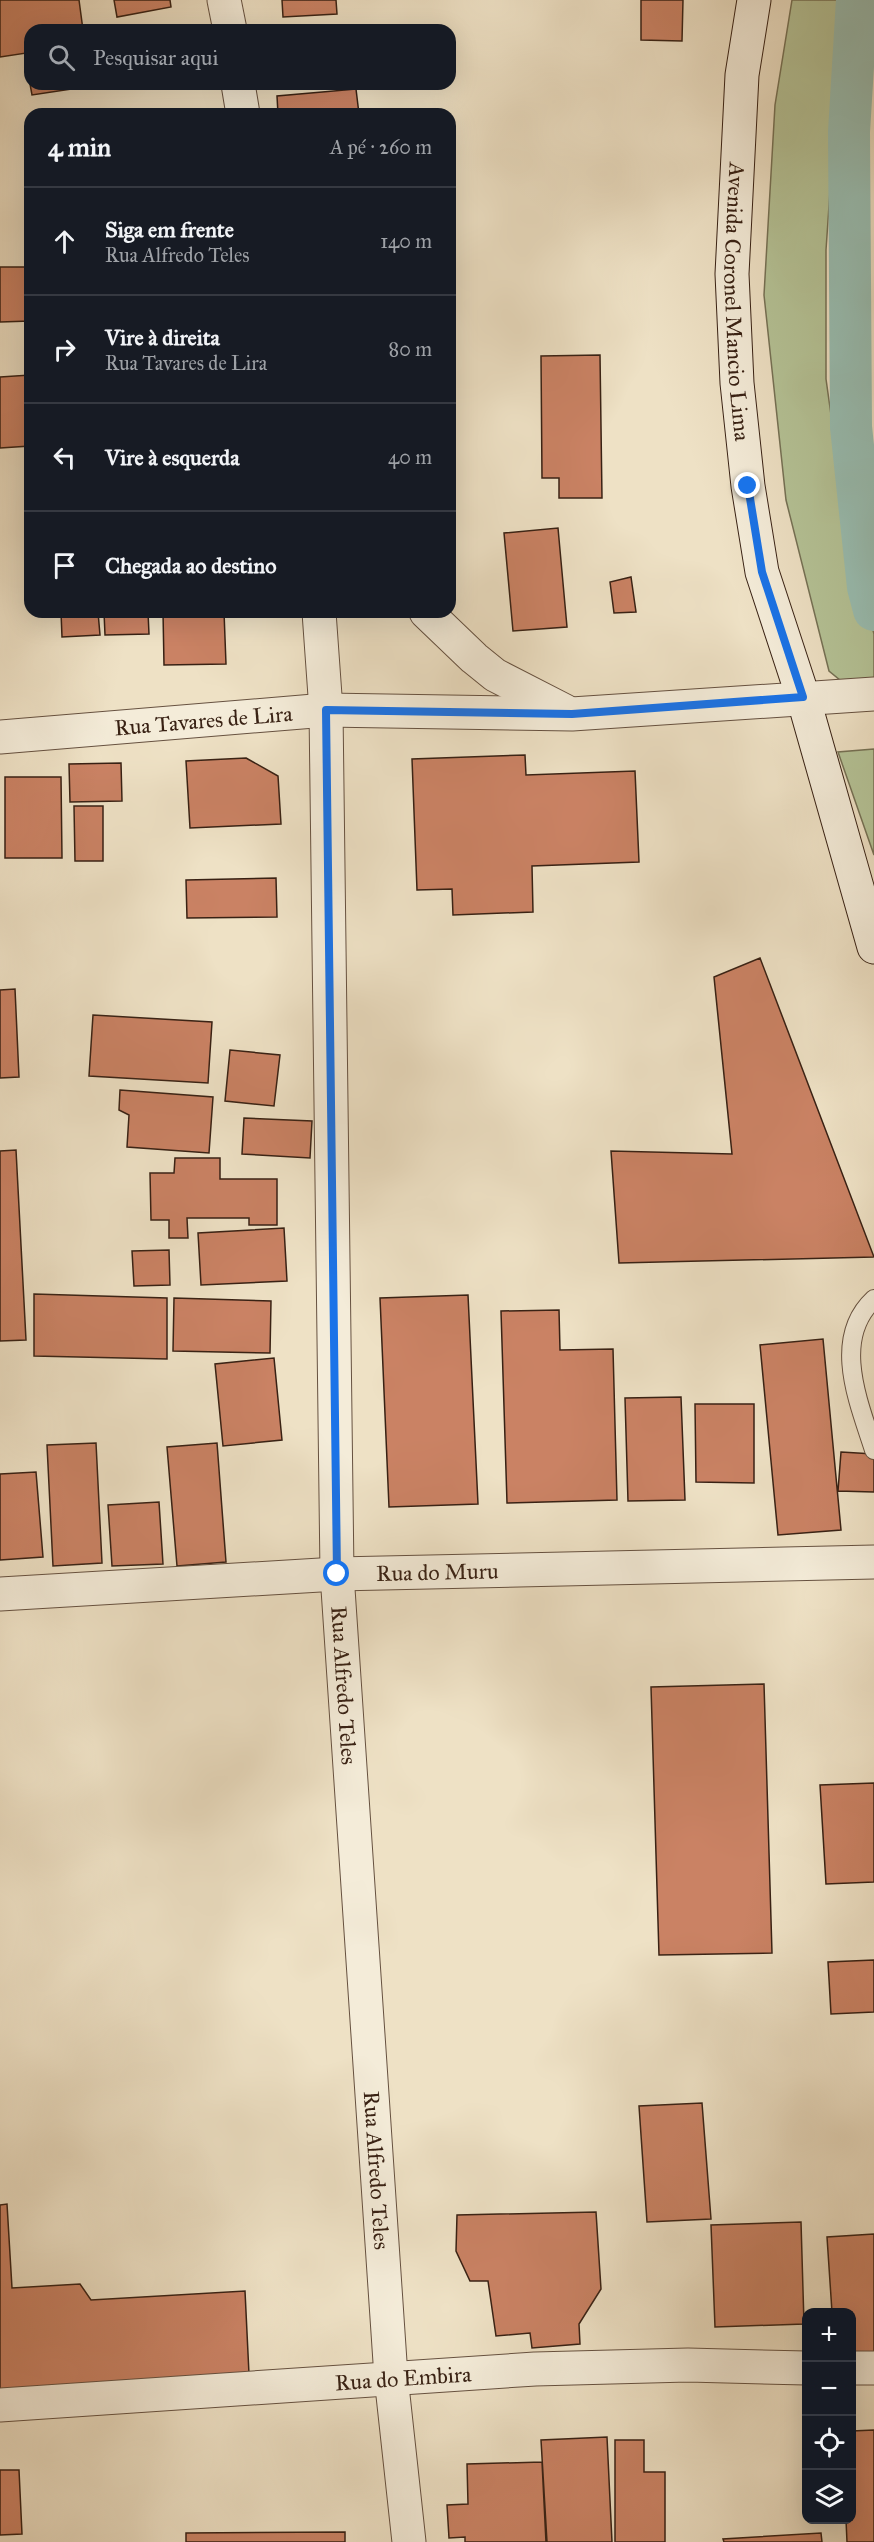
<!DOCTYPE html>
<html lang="pt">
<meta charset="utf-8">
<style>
body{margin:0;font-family:"IM FELL Great Primer",serif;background:#242831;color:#f1f3f6}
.controls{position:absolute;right:18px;bottom:18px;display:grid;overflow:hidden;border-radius:12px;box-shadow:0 6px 24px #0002}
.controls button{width:54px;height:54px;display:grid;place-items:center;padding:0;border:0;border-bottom:2px solid #363941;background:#171b24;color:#f1f3f6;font:30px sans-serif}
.stop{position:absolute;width:18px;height:18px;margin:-14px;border:4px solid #1a73e8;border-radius:50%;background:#fff}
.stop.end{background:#1a73e8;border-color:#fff;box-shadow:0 2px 6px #0008}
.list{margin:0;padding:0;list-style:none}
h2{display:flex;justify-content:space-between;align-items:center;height:78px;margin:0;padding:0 24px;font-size:26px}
h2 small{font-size:20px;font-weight:400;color:#9ea1a6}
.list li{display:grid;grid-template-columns:39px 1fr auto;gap:18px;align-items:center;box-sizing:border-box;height:108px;padding:0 24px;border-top:2px solid #363941}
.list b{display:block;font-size:22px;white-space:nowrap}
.list p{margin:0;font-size:20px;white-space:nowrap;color:#9ea1a6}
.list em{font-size:20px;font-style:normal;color:#9ea1a6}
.icon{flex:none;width:33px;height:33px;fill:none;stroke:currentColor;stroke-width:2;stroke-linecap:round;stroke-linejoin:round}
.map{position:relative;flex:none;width:874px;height:2542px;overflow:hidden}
.search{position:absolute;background:#171b24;box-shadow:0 6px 24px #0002;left:24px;top:24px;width:432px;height:66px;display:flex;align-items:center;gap:15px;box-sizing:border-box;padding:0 21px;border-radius:18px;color:#9ea1a6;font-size:22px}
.panel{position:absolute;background:#171b24;box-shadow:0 6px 24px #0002;left:24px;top:108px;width:432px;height:510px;border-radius:18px}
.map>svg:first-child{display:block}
.green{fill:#b5c397;stroke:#767256;stroke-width:1.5}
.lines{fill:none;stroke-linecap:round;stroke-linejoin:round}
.canal{stroke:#99beb2;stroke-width:42}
.building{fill:#ca8264;stroke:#382114;stroke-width:1.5}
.lane-casing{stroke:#665140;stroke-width:20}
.street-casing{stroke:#665140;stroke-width:35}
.secondary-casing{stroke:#382114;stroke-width:35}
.lane{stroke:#f4ecd9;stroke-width:18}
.street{stroke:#f4ecd9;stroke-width:33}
.secondary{stroke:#f4ecd9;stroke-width:33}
.route{stroke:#1a73e8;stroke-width:8}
.labels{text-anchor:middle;stroke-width:4.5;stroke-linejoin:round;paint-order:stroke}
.street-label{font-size:22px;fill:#382114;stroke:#f4ecd9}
</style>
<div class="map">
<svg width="874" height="2542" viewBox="0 0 874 2542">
<rect width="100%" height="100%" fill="#eee1c5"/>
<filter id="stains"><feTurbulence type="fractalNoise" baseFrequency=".00333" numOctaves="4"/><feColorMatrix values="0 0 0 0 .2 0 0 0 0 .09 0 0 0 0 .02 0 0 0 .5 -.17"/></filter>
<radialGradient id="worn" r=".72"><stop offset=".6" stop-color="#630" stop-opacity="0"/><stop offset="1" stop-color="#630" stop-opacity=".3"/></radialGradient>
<path class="green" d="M 792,0 L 843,0 L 826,250 L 826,379 L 840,479 L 863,592 L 874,634 L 874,683 L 851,689 L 829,671 L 786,500 L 764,295 L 775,105 Z
M 874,749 L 874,855 L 838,752 Z"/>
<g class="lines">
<path class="canal" d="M 857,0 L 849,132 L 851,427 L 868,587 L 874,610"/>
</g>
<path class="building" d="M 0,0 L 79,0 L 83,30 L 30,30 L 30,81 L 26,53 L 0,57 Z
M 114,0 L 170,0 L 171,7 L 117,17 Z
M 282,0 L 336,0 L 337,14 L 283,17 Z
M 641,0 L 683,0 L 682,41 L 641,40 Z
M 30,84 L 91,84 L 91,86 L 32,95 Z
M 356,89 L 359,114 L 278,114 L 277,96 Z
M 0,267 L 30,267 L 30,321 L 0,322 Z
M 600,355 L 602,498 L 559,498 L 559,478 L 542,478 L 541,356 Z
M 30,375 L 30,446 L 0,448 L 0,377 Z
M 558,528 L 567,627 L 513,631 L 504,533 Z
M 631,577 L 636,612 L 614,613 L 610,582 Z
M 61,612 L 98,612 L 100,635 L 62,637 Z
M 104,612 L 148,612 L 149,634 L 105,635 Z
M 163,612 L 224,612 L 226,664 L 164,665 Z
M 525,755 L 526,775 L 635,771 L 639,862 L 532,866 L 533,912 L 453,915 L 452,889 L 417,890 L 412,759 Z
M 246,758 L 278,776 L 281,824 L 190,828 L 186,761 Z
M 121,763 L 122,801 L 70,802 L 69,764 Z
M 5,777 L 61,777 L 62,858 L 5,858 Z
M 74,806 L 103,806 L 103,861 L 75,861 Z
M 276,878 L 277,917 L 187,918 L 186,880 Z
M 760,958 L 874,1257 L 619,1263 L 611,1151 L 732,1154 L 714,977 Z
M 15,989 L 19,1077 L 0,1078 L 0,990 Z
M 93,1015 L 212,1022 L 208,1083 L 89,1076 Z
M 230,1050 L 280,1055 L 274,1106 L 225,1101 Z
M 120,1090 L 213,1097 L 209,1153 L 127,1147 L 129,1115 L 119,1110 Z
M 244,1118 L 312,1121 L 310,1158 L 242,1154 Z
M 16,1150 L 26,1340 L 0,1341 L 0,1151 Z
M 175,1158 L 220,1158 L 220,1179 L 277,1179 L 277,1225 L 249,1225 L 249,1218 L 187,1218 L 188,1238 L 169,1238 L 169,1220 L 151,1220 L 150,1173 L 174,1173 Z
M 284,1228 L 287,1281 L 201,1285 L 198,1233 Z
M 169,1250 L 170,1285 L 134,1286 L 132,1251 Z
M 34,1294 L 167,1298 L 167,1359 L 34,1356 Z
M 468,1295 L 478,1504 L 389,1507 L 380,1298 Z
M 174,1298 L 271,1301 L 270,1353 L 173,1351 Z
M 559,1310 L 560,1350 L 613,1349 L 617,1500 L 507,1503 L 501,1311 Z
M 823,1339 L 841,1530 L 778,1535 L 760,1345 Z
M 274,1358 L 282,1440 L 223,1446 L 215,1364 Z
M 681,1397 L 685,1500 L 628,1501 L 625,1398 Z
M 695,1404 L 754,1404 L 754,1483 L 696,1482 Z
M 96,1443 L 102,1563 L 53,1566 L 47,1445 Z
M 217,1443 L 226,1562 L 177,1566 L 167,1447 Z
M 841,1452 L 874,1454 L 874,1492 L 838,1491 Z
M 36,1472 L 43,1557 L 0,1560 L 0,1474 Z
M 159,1502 L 163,1564 L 112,1566 L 108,1505 Z
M 764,1684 L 772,1953 L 659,1955 L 651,1687 Z
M 874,1783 L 874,1882 L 826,1884 L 820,1785 Z
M 874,1960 L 874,2012 L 831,2014 L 828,1962 Z
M 702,2103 L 711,2219 L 647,2222 L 639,2106 Z
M 7,2204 L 12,2288 L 80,2284 L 91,2300 L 245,2291 L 249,2374 L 0,2390 L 0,2205 Z
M 596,2212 L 601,2289 L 579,2324 L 580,2344 L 532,2348 L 530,2333 L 496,2336 L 488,2281 L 470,2281 L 456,2251 L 457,2215 Z
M 801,2222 L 804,2324 L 715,2327 L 711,2225 Z
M 874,2234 L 874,2352 L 852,2353 L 852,2312 L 832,2312 L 827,2237 Z
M 874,2430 L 874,2542 L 847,2542 L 846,2520 L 852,2520 L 852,2431 Z
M 607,2437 L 612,2542 L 547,2542 L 541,2440 Z
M 615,2440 L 644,2440 L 644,2472 L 665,2472 L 665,2542 L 615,2542 Z
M 542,2462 L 546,2542 L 465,2542 L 465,2537 L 449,2538 L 447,2505 L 468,2504 L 467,2464 Z
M 0,2470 L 19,2470 L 22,2534 L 0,2535 Z
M 345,2532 L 345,2542 L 186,2542 L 186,2533 Z
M 821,2533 L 822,2542 L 724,2542 L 723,2539 Z"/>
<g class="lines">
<g class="lane-casing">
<path id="lane" d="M 874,1299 C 831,1339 859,1403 874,1450"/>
</g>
<g class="street-casing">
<g id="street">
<path d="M 224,0 L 230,30"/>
<path d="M 238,84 L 243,114"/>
<path id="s1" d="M 319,612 L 326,710 L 337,1574 L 391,2377 L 409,2542"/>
<path d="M 426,612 L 474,658 L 495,675 L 565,711"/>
<path id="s2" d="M 0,737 L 326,710 L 572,714 L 874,694"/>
<path id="s3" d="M 0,1594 L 337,1574 L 874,1562"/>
<path d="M 852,2368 L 874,2368"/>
<path id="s4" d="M 0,2405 L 535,2369 L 688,2365 L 806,2368"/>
</g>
</g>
<g class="secondary-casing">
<g id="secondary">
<path id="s5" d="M 754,0 L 742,75 L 732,274 L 737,383 L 748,486 L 762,572 L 803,697 L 874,947"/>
</g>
</g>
<use href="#lane" class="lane"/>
<use href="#street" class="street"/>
<use href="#secondary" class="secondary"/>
</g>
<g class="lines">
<path class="route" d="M 337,1574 L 326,710 L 572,714 L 803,697 L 762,572 L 748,486"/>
</g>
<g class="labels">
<g class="street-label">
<text dy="8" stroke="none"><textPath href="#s5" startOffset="303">Avenida Coronel Mancio Lima</textPath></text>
<text dy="8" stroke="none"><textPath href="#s2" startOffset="204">Rua Tavares de Lira</textPath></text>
<text dy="8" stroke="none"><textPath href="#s3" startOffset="438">Rua do Muru</textPath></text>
<text dy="8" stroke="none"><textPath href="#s1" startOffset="1074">Rua Alfredo Teles</textPath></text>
<text dy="8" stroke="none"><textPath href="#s1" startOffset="1560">Rua Alfredo Teles</textPath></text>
<text dy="8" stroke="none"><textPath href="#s4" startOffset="404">Rua do Embira</textPath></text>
</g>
</g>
<rect width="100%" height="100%" filter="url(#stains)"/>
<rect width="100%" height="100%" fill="url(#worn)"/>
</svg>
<div class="controls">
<button>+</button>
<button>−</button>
<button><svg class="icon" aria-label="locate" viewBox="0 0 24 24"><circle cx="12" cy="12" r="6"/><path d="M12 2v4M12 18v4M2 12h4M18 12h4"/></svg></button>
<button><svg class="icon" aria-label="layers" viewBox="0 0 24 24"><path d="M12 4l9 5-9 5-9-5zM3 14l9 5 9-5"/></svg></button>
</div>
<div class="stop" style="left:337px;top:1574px"></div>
<div class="stop end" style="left:748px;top:486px"></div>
<div class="search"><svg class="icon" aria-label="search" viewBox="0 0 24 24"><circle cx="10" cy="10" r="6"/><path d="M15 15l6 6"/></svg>Pesquisar aqui</div>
<section class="panel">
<h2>4 min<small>A pé · 260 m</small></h2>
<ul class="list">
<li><svg class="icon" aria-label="ahead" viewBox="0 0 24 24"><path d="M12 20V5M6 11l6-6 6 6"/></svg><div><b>Siga em frente</b><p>Rua Alfredo Teles</p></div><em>140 m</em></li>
<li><svg class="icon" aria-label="right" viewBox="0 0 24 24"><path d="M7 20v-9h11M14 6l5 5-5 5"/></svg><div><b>Vire à direita</b><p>Rua Tavares de Lira</p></div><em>80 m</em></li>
<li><svg class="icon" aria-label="left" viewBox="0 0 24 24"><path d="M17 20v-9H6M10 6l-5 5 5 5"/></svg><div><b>Vire à esquerda</b></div><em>40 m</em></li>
<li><svg class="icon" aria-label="arrive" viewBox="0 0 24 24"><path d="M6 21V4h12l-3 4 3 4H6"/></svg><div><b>Chegada ao destino</b></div></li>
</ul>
</section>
</div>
